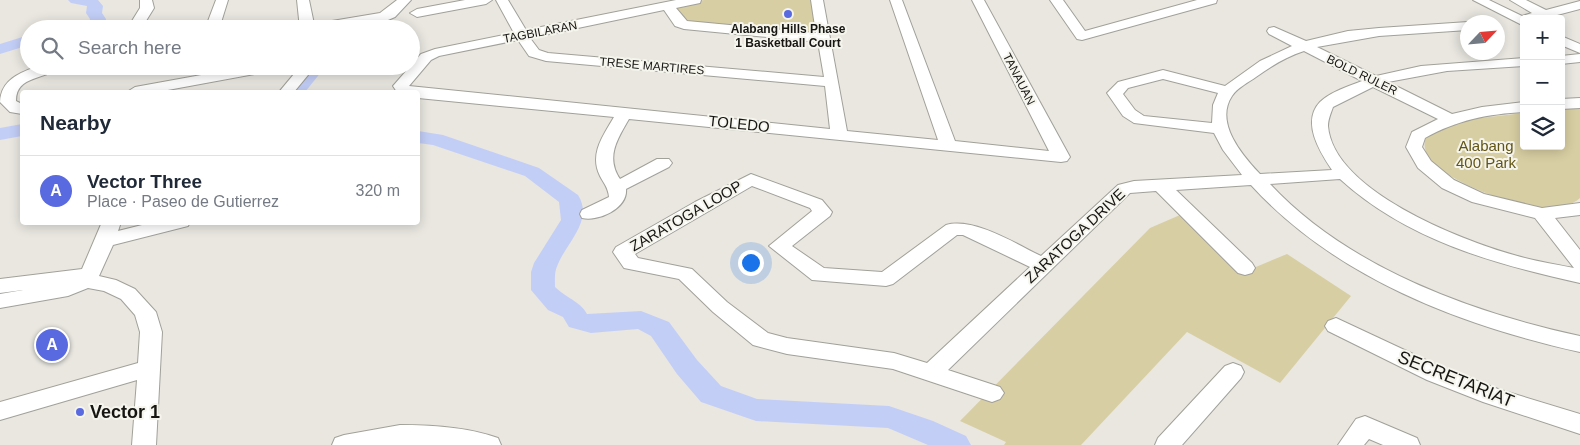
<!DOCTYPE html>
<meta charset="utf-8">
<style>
body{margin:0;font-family:Helvetica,sans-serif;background:#f6f6f7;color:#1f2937}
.controls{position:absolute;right:15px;top:15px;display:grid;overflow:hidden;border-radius:5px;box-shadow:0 2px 12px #0003}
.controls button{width:45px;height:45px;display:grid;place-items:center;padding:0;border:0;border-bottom:1px solid #e0e1e3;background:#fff;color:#1f2937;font:25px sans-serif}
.compass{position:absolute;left:1460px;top:15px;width:45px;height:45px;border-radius:50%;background:#fff;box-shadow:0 2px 12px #0003;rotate:64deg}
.you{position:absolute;left:750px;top:262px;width:18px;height:18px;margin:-12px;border:4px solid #fff;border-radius:50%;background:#1a73e8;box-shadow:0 0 0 8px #1a73e833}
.badge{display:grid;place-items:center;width:32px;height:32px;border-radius:50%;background:#596ae1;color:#fff;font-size:16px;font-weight:700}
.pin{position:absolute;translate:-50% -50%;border:2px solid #fff;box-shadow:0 1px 5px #0006}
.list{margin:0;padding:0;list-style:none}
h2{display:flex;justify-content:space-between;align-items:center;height:65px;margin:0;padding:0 20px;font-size:21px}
h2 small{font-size:16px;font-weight:400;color:#747a83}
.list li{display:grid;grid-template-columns:32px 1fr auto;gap:15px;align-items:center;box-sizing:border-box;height:70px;padding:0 20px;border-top:1px solid #e0e1e3}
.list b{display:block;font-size:19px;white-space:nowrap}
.list p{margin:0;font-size:16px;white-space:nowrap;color:#747a83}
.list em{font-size:16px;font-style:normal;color:#747a83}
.icon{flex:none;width:28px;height:28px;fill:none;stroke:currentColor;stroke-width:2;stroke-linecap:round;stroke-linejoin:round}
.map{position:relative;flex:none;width:1580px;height:445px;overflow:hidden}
.search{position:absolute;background:#fff;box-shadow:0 2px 12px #0003;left:20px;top:20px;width:400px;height:55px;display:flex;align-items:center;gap:12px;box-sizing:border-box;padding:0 18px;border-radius:28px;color:#747a83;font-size:19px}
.panel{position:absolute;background:#fff;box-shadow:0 2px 12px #0003;left:20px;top:90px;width:400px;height:135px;border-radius:5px}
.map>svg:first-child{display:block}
.green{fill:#d8cea3}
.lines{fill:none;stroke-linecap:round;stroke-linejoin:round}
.river{fill:#c3cef7;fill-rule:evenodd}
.minor-casing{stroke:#a1a099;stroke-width:2}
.minor{fill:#fff;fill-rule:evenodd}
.poi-dot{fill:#596ae1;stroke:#f6f5ed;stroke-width:2}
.labels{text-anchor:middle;stroke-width:4;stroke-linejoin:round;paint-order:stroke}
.far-poi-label{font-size:12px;font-weight:bold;fill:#171613;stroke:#f6f5ed}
.far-street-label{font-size:12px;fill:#171613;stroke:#f6f5ed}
.street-label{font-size:15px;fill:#171613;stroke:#f6f5ed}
.park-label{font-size:15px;fill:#625515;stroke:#f6f5ed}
.near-street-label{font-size:18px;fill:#171613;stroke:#f6f5ed}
.near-poi-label{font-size:18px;font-weight:bold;fill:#171613;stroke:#f6f5ed;text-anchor:start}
</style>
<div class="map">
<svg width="1580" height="445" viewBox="0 0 1580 445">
<rect width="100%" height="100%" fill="#e9e7e0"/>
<path class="green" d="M 704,0 L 812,0 L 819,35 L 687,21 L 676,6 Z
M 1580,108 L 1580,198 C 1570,207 1553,209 1540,208 C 1514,206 1429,177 1425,148 C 1424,145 1425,140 1426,136 L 1463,120 L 1524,113 L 1524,146 L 1561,146 L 1561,109 Z
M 1180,215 L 1239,274 L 1287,254 L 1351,296 L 1280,383 L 1187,332 L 1081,445 L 1004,445 L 1006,442 L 960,421 L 1150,228 Z"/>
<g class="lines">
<path class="river" d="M 68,0 L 98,0 L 103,6 L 102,13 L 106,19 L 104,29 L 88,29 L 90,19 L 86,13 L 87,6 L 71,3 Z
M 29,35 L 29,45 L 0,54 L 0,44 Z
M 308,66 L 326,66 L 305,92 L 287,92 Z
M 22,124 L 22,136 L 0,140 L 0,128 Z
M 418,131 L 443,135 L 539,168 L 578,195 C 594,220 567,242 558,264 C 554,272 555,279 555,287 C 566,298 580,301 587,314 L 641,311 L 669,322 L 697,360 L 721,386 L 757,399 L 889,406 L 933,421 L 966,436 L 971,445 L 928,445 L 888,428 L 756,421 L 701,402 L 677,374 L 651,336 L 638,329 L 591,333 L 569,327 L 563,317 L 548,310 L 531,290 L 531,272 L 534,263 L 561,220 L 559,202 L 525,176 L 433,145 L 418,143 Z"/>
<g class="minor-casing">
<path id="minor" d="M 140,0 L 152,0 L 154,8 L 141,29 L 127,29 L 140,8 Z
M 216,0 L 228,0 L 219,29 L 205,29 Z
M 297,0 L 309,0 L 314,24 L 380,13 L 397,0 L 411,0 L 395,17 L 388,20 L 334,29 L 300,29 Z
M 465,0 L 492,0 L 486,4 L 417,17 L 410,13 L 417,9 Z
M 496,0 L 508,0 L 526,30 L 676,0 L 701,0 L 700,3 L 676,8 L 687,21 L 816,33 L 811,0 L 823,0 L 847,131 L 938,140 L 890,0 L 902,0 L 955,141 L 1049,151 L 972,0 L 984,0 L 1070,157 L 1067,161 L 1061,162 L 629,119 C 618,138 605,157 620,179 L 657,159 L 669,159 L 672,163 L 669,167 L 626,189 C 628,208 599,222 582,218 L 580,214 L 582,210 L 609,197 C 608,187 604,184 600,176 C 589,154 603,136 614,117 L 418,98 L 418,92 L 397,92 L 393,86 L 421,54 L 435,49 L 514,33 ZM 664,10 L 675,26 L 684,29 L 818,42 L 824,77 L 548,53 L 539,50 L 530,38 ZM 518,40 L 529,56 L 546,61 L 825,86 L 830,129 L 409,86 L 431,60 L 439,56 Z
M 1050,0 L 1063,0 L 1085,31 L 1197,0 L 1217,0 L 1216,3 L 1082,40 L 1077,39 Z
M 1473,0 L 1489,0 L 1522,16 L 1532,13 L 1510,0 L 1526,0 L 1546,10 L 1580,1 L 1580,9 L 1542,19 L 1524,19 L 1524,26 Z
M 1468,22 L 1470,22 L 1468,22 L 1468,30 L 1379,36 L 1317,47 L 1376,76 L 1421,66 L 1524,58 L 1524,66 L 1447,71 L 1388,82 L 1452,114 L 1482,107 L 1524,102 L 1524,112 C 1488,114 1457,120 1425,138 L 1422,147 L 1431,161 L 1454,180 L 1484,194 L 1542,208 L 1580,203 L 1580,215 L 1555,218 L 1580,250 L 1580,283 C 1494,264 1407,240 1340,179 L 1270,184 C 1347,267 1472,313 1580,336 L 1580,352 C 1460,325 1336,278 1251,185 L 1176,190 L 1252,263 L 1255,268 L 1252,273 L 1245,275 L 1238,273 L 1156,191 L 1130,193 L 948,370 L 1000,387 L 1004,393 L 1000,399 L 992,402 L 893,369 L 787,354 L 753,345 L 713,312 L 679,279 L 624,268 L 613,252 L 616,247 L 695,202 L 751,174 L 822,200 L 832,212 L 830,216 L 792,246 L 824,268 L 882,272 L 946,225 C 974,217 1016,244 1041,256 L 1118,185 L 1134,181 L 1242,175 L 1223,150 L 1214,133 L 1134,123 L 1123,116 L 1107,93 L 1118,82 L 1163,70 L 1225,86 L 1260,61 L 1292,46 L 1269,34 L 1267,31 L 1269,28 L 1274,27 L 1306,41 L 1348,31 L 1379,28 ZM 1304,51 L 1362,81 C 1349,86 1330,92 1320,102 C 1301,122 1320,152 1332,170 L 1260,174 C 1243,156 1214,123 1232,96 C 1237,88 1249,82 1256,77 C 1271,66 1286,57 1304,51 ZM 1163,79 L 1218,93 L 1213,105 L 1212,123 L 1144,116 L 1135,110 L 1123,94 L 1128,88 ZM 1373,87 L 1438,119 L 1412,132 L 1406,147 L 1418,168 L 1442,188 L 1472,202 L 1535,218 L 1574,268 C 1554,264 1534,261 1514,255 C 1460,240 1333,190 1328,126 C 1328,119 1331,113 1333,107 ZM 752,186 L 810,208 L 812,211 L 769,246 L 812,280 L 886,286 L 893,284 L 957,235 L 963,235 L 1030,267 L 927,363 L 894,353 L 787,338 L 768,333 L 727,302 L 692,269 L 638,258 L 635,254 Z
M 1561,36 L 1580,44 L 1580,53 L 1561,45 Z
M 1580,54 L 1580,62 L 1561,64 L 1561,56 Z
M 38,66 L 59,66 C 47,81 16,74 16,101 L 22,104 L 22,114 L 10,112 L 0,102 C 1,80 19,73 38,66 Z
M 251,66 L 283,66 L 276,70 L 157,92 L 127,92 L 135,87 Z
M 297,66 L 311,66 L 308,75 L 294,92 L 279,92 L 294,74 Z
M 1580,98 L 1580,108 L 1561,109 L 1561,99 Z
M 102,222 L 121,222 L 118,231 L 154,222 L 190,222 L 188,226 L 113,245 L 99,276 L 116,280 L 135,289 L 156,312 L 162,332 L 156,445 L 132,445 L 137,380 L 0,420 L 0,402 L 138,363 L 140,332 L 135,315 L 121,299 L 104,291 L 88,288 L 68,296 L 0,308 L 0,294 L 23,290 L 0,293 L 0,279 L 82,269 Z
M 1336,318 L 1443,368 L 1498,389 L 1580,414 L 1580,434 L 1483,402 L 1427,380 L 1328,331 L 1325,326 L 1328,321 Z
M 1233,363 L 1241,366 L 1244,372 L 1241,378 L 1182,445 L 1155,445 L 1158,438 L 1225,366 Z
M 1365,416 L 1417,438 L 1420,445 L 1383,445 L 1369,439 L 1364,445 L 1338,445 L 1356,419 Z
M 400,425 C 432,425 467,427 498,438 L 501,445 L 332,445 L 335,438 L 344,435 Z"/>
</g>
<use href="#minor" class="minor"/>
</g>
<g class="poi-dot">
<circle cx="788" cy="14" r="5"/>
<circle cx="80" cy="412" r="5"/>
</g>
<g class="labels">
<g class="far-poi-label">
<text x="788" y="33">Alabang Hills Phase<tspan x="788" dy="14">1 Basketball Court</tspan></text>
</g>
<g class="far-street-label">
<text transform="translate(540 32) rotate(-11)" y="4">TAGBILARAN</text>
<text transform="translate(652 66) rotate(5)" y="4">TRESE MARTIRES</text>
<text transform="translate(1362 75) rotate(26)" y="4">BOLD RULER</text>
<text transform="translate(1019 79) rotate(63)" y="4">TANAUAN</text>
</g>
<g class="street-label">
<text transform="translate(739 124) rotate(6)" y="5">TOLEDO</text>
<text transform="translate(686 216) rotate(-30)" y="5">ZARATOGA LOOP</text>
<text transform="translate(1075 236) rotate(-43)" y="5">ZARATOGA DRIVE</text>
</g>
<g class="park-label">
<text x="1486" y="151">Alabang<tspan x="1486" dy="17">400 Park</tspan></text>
</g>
<g class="near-street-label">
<text transform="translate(1456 379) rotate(22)" y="6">SECRETARIAT</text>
</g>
<g class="near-poi-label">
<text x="90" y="418">Vector 1</text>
</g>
</g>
</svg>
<div class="controls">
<button>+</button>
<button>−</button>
<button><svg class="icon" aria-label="layers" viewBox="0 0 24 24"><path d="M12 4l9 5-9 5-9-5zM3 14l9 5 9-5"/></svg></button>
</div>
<svg class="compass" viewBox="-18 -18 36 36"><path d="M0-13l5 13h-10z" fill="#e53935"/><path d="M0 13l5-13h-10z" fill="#747a83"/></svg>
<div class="you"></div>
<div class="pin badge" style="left:52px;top:345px">A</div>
<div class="search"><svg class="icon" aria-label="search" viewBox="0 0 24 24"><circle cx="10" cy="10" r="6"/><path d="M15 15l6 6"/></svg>Search here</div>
<section class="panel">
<h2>Nearby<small></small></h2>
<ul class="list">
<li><span class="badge">A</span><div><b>Vector Three</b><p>Place · Paseo de Gutierrez</p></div><em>320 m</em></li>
</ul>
</section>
</div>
